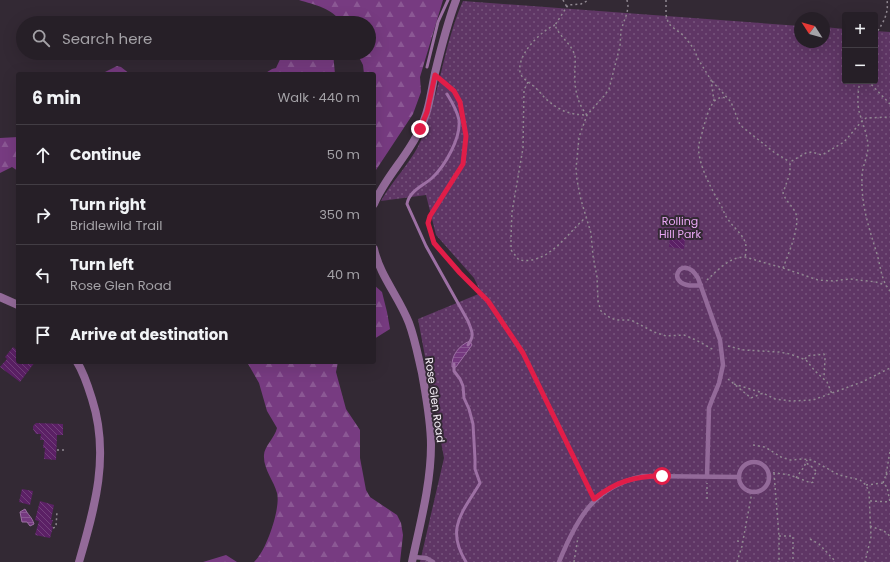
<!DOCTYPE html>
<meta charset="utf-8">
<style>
body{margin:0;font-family:Poppins,sans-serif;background:#2e272f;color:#f1f3f6}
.controls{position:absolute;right:12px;top:12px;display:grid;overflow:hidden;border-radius:4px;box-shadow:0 4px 16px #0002}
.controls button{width:36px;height:36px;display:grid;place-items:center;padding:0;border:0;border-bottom:1px solid #423d44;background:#261f27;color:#f1f3f6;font:20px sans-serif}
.compass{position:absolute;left:794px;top:12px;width:36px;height:36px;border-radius:50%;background:#261f27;box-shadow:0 4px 16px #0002;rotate:306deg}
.stop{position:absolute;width:12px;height:12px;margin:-9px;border:3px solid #e11d48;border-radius:50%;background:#fff}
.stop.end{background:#e11d48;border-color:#fff;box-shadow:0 1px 4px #0008}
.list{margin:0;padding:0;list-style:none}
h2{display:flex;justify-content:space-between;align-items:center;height:52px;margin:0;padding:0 16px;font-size:17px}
h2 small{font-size:13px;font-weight:400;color:#a4a2a7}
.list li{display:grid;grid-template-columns:26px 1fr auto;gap:12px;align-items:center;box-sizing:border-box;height:60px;padding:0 16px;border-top:1px solid #423d44}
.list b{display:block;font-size:15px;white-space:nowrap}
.list p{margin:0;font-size:13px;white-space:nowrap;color:#a4a2a7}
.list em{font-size:13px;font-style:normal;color:#a4a2a7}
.icon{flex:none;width:22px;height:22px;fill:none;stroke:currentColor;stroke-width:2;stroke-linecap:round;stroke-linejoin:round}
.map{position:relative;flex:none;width:890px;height:562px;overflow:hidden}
.search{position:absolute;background:#261f27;box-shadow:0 4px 16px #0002;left:16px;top:16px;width:360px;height:44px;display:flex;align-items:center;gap:10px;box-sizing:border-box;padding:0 14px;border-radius:22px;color:#a4a2a7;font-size:15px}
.panel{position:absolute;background:#261f27;box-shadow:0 4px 16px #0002;left:16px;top:72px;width:360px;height:292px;border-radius:4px}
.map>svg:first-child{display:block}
.forest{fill:url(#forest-firs)}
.park{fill:url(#park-dots)}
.water{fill:url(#water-rules);stroke:#9d70a4}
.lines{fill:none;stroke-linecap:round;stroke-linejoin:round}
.stream{stroke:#9d70a4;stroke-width:3}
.building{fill:url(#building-back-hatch)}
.path{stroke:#908891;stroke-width:1.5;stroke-dasharray:2 3;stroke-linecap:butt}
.service{stroke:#936a99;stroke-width:4.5}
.minor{stroke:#936a99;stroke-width:8}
.route{stroke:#e11d48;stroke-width:5}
.labels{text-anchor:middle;stroke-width:4;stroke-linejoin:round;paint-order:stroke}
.park-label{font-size:11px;fill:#eaa8f4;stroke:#332934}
.street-label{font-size:11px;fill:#f9f2fa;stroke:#332934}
</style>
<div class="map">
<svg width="890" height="562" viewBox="0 0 890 562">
<defs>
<pattern id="forest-firs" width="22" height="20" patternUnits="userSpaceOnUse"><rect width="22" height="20" fill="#773b81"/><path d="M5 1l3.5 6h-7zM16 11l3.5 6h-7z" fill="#8b5894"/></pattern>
<pattern id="park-dots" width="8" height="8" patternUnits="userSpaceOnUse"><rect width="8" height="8" fill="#5f3665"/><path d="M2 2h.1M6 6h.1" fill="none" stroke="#77547c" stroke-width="1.8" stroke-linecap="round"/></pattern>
<pattern id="water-rules" width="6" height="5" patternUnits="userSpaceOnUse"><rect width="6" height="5" fill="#75397f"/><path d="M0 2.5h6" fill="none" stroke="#895692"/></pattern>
<pattern id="building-back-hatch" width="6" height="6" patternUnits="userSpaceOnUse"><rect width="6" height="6" fill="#5b2065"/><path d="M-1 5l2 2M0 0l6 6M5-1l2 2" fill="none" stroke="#73417c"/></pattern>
</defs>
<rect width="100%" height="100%" fill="#332934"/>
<path class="forest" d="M 299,0 L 443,0 L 420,77 L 421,92 L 413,114 L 374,173 L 374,74 L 364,74 L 363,65 L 357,53 L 369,53 L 369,23 L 342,23 C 332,8 315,5 299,0 Z
M 283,53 L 333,53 L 335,74 L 264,74 L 272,69 L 276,68 Z
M 117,66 L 121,67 L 130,74 L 101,74 Z
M 18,137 L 18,171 L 12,167 L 0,173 L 0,138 Z
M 374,285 L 382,292 L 387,312 L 390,329 L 374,339 Z
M 247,362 L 338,362 L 336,372 L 346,409 L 360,430 L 360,458 L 366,490 L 370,497 L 397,515 L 401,523 L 403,535 L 400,562 L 254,562 C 266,552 281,508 277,493 C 274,481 263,469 264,455 C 264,447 275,437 277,428 L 267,411 L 259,383 Z
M 226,555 L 237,562 L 202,562 L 203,562 Z"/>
<path class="park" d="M 463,1 L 800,26 L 800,42 L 824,42 L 824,27 L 845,29 L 845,81 L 875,81 L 875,31 L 890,32 L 890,562 L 420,562 L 444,458 L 418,319 L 481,293 L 474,278 L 436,235 L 426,195 L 381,201 C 394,178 414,160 423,135 C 440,91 444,44 463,1 Z"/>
<path class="water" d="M 470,341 L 472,345 L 456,367 L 452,367 C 451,356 459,345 470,341 Z
M 25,509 C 28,515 32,517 34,524 L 30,526 L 27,522 L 22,522 L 20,512 Z"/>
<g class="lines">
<path class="stream" d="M 427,67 L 438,22 L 448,0
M 447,94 C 452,102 457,110 459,120 C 461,138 445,166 432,178 C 423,186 409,191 407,204 L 426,246 L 468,321 C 472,332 475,335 468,345
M 454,364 L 454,371 L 460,379 L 463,386 L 464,398 L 469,409 L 473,424 L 475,459 L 475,469 L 480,483 C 463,512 445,528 466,562"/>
</g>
<path class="building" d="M 670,237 L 685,238 L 684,249 L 669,247 Z
M 13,347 L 18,351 L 18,362 L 35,362 L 20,382 L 0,367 L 7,359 L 5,357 Z
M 36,423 L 63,424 L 63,435 L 57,435 L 56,460 L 44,459 L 45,448 L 43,448 L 44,440 L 40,440 L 41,434 L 36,434 L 33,429 L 33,426 Z
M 22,489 L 33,491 L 30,505 L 19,502 Z
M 40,501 L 54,505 L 51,520 L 53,520 L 51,526 L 53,527 L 50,538 L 35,535 L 39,521 L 35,520 Z"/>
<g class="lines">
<path class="path" d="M 563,0 L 567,7
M 627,0 L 628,6 L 627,13 L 621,30 L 620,46 L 609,89 L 604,96 L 587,115 L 579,137 L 576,169 L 577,180 L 581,200 L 591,233 L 593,256 L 597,277 L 598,301 L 601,311 L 609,317 L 616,320 L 631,320 L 654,332 L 666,336 L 684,335 L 696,340 L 714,350
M 666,0 L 666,15 L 668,22 L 671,26 L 683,35 L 694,49 L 698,59 L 711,80 L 714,101 C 708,110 706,119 703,129 C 702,134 700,139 699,144 C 696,161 712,190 720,204 C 723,208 724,214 727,218 C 737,233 750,237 745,257
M 555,25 C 541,31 517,54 520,72 C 521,78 528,81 532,85 C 537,88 541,94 545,98 C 558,110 569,115 587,115
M 875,35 C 883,23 889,14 887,0
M 442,80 L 454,91 L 460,102 L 466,136 L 463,164 L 430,216 C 422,246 470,280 488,301 C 495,309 500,320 506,329 C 541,380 565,438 592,494
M 712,81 L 731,102 L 740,125 L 775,153 L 790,162
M 860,81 C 858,91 857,102 859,111 C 862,123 868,135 868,147 C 868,157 862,166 862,177 C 861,205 869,228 877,254 C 881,268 881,280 890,291
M 868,81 L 890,104
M 528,82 L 524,90 L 523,148 L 512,212 L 511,237 L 511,250 L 519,260 C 548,265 566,235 585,218
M 714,101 L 721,97 L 726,98
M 587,115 C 576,102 574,85 575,68 C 575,63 576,58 574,53 C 570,43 559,36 555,25 L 568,5 L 581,4 L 589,0
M 783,268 C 788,255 800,227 796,214 C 793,206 786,202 783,193 L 790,173 L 790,162 L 806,153 L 812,152 L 822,155 L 844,142 L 862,121 L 866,118 L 890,117
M 707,280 C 718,270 729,257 745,257 L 783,268 L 818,280 L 833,281 L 850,279 L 876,282 L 885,285
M 728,346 L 744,350 L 779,352 L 790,354 L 806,360 L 815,371 L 827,382 L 832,394
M 805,359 L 807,356 L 824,354 L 825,359 L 824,377
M 728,379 L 751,398 L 763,393 L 775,399 L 791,401 L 813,400 L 862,382 L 890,368
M 734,384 L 763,393
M 753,445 L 765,447 L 781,457 L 790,460 L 803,459 L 812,460 L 839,475 L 860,480 L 866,485 L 869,492 L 871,537 L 865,562
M 57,450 L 64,450
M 768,472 L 790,475 L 811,483 L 813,482 L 813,476 L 817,472 L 811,466 L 806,463
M 774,473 L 779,536 L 779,562
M 886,475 L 890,471
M 796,478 L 804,467 L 807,460
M 883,483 L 886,475 L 890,451
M 866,485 L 883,483 L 887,487 L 890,502
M 707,499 L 707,483
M 870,501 L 890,502
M 870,526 L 884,531 L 890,536
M 53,528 L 56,527 L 57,511
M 779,536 L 793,536 L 793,562
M 810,539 L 819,544 L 836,562
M 737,541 L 743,542
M 574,562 L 578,537
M 737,562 L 742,546 L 752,492"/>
<path class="service" d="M 701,285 C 660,291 681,249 698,278 L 720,340 L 723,365 L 719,383 L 712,400 L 709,408 L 707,477
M739 477a15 15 0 1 1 30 0a15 15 0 1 1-30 0Z
M 413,557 L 426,558 L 433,562
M 559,562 C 577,518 594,486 644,476 L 739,477"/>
<path class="minor" d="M 374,204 C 385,177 408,156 420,129 C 429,112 431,92 435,73 C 441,48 447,24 456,0
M 374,249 C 380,276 399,297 409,323 C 415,339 418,356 422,373 C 426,396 431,421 431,445 C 431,484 420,524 412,562
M 0,297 L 18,305
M 77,362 C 84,373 88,386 92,399 C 110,455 95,507 79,562"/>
</g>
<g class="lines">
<path class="route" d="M 420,129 L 427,112 L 435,75 L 454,91 L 460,102 L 466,136 L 463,164 L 430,216 L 428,223 L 434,243 L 460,273 L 488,301 L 523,353 L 594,499 C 615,482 634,476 662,476"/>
</g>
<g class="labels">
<g class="park-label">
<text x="680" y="225">Rolling<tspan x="680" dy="13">Hill Park</tspan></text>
</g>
<g class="street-label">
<text transform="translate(435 400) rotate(82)" y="4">Rose Glen Road</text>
</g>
</g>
</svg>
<div class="controls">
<button>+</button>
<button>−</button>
</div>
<svg class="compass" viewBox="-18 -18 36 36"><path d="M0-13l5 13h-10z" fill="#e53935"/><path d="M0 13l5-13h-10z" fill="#a4a2a7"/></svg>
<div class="stop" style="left:662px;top:476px"></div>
<div class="stop end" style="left:420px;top:129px"></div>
<div class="search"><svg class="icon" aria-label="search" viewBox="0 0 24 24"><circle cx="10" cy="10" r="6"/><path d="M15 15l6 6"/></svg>Search here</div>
<section class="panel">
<h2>6 min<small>Walk · 440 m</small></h2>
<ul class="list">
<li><svg class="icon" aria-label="ahead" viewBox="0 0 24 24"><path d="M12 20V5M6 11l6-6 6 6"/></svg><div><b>Continue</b></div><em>50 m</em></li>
<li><svg class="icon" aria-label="right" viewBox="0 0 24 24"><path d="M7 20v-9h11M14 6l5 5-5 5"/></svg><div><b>Turn right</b><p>Bridlewild Trail</p></div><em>350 m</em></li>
<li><svg class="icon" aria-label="left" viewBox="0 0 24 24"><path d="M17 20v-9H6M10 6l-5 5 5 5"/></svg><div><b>Turn left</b><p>Rose Glen Road</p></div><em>40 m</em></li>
<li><svg class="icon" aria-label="arrive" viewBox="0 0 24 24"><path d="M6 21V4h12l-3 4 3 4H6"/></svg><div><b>Arrive at destination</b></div></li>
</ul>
</section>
</div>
